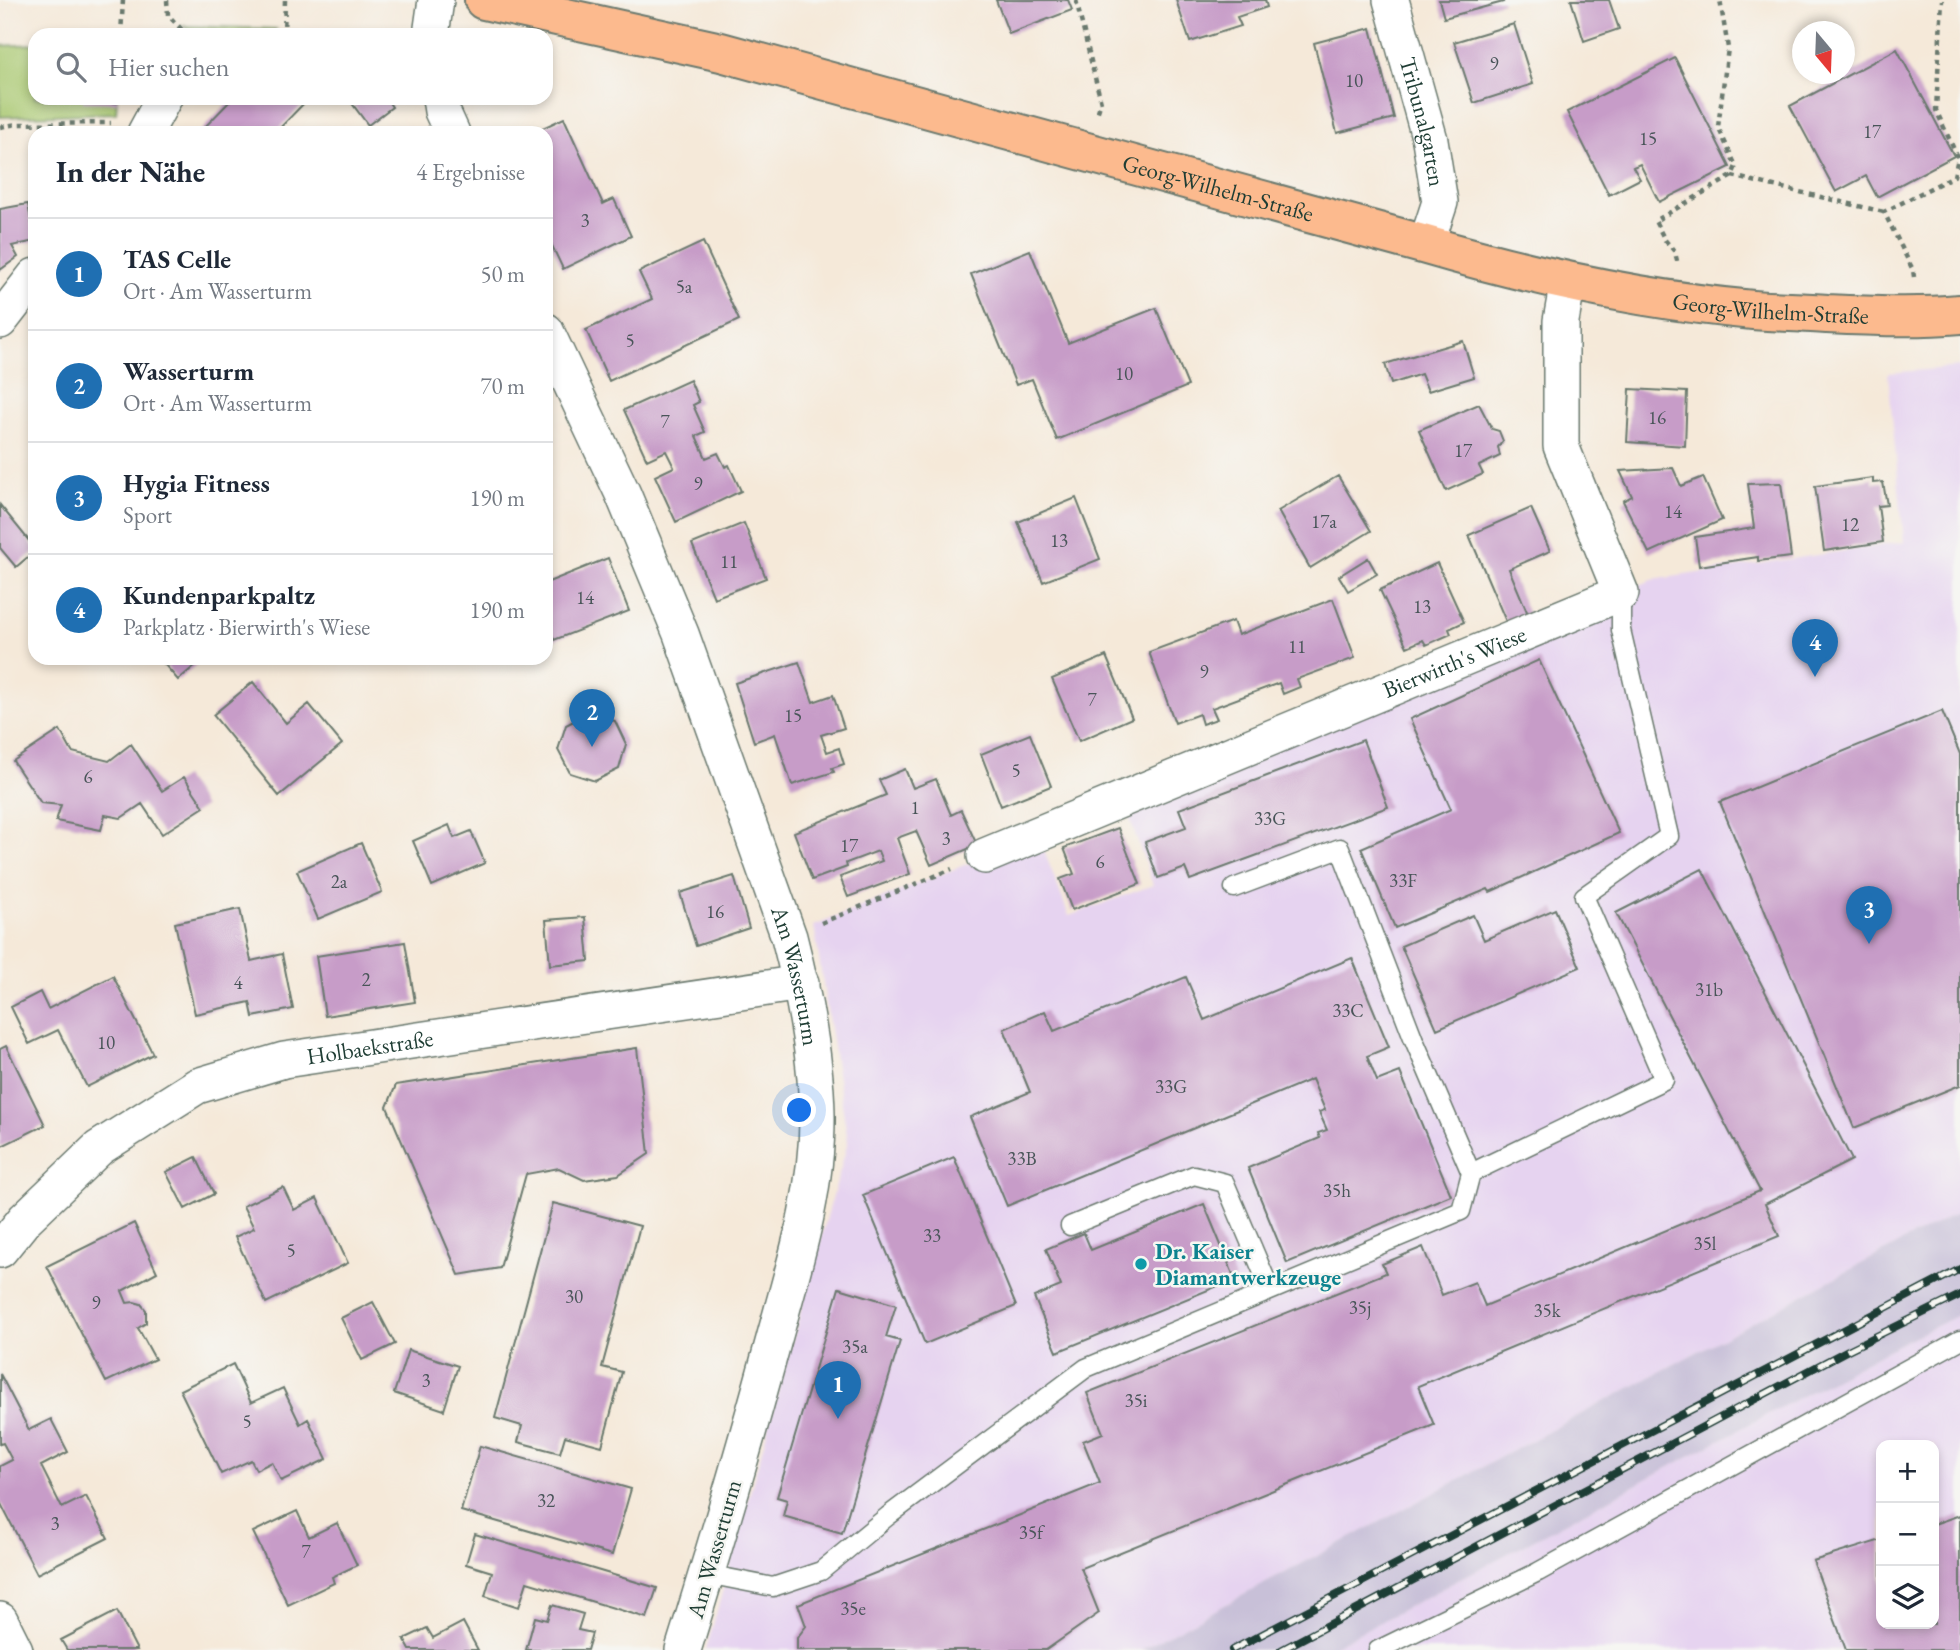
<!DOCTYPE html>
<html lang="de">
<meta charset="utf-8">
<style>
body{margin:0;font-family:"EB Garamond",serif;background:#f6f6f7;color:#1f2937}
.controls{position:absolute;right:21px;bottom:21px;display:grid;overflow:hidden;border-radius:14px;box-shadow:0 4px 10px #0003}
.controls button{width:63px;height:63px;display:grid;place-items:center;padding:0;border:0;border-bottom:2px solid #e0e1e3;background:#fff;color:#1f2937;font:35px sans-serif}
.compass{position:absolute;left:1792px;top:21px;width:63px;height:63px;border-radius:50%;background:#fff;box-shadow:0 4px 10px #0003;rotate:161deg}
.you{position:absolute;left:800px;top:1111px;width:24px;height:24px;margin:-18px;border:5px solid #fff;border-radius:50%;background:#1a73e8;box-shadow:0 0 0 10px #1a73e833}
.badge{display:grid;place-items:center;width:46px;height:46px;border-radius:50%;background:#1f6fb2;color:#fff;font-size:23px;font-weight:700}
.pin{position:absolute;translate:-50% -58px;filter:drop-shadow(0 2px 4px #0008)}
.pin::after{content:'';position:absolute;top:37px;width:24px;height:21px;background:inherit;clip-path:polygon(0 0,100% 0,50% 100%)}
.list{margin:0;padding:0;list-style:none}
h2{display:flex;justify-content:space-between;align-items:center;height:91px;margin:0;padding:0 28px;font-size:30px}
h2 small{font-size:23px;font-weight:400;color:#747a83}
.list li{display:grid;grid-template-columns:46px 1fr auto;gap:21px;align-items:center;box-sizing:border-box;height:112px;padding:0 28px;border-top:2px solid #e0e1e3}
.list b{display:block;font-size:26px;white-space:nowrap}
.list p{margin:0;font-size:23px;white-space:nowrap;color:#747a83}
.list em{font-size:23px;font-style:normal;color:#747a83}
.icon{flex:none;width:38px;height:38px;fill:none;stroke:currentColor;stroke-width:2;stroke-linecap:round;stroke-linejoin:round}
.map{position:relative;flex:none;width:1960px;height:1650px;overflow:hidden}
.search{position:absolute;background:#fff;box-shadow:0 4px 10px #0003;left:28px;top:28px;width:525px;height:77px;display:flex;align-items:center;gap:18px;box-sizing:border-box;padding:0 24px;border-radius:21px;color:#747a83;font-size:26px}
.panel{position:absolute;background:#fff;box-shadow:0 4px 10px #0003;left:28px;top:126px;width:525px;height:539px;border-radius:21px}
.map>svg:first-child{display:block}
.built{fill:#e6d3f0;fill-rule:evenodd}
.industrial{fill:#c8c0d8}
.green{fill:#a9c870;stroke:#648252;stroke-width:2}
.building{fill:#c79cc8}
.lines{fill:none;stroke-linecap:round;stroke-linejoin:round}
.service-casing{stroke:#6a796e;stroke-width:21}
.minor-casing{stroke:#6a796e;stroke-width:38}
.primary-casing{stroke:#6a796e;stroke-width:42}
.path{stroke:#6a796e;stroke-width:4.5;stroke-dasharray:5 5;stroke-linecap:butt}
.service{stroke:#fff;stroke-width:18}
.minor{stroke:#fff;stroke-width:35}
.primary{stroke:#fcba8e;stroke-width:38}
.rail-casing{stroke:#1f3d34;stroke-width:8}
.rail{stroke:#f6f6f2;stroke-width:5;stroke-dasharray:16;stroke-linecap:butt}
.culture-dot{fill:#0f9aa8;stroke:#f6f6f2;stroke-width:2.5}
.labels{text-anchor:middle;stroke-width:5;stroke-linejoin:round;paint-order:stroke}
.number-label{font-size:19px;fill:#495559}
.street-label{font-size:23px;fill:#1f3d34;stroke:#f6f6f2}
.culture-label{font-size:23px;font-weight:bold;fill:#0d838f;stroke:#f6f6f2;text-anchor:start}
</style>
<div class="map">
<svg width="1960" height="1650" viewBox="0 0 1960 1650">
<rect width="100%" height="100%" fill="#f6f6f2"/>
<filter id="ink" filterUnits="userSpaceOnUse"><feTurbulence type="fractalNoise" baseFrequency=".0143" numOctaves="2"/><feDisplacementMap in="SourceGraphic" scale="14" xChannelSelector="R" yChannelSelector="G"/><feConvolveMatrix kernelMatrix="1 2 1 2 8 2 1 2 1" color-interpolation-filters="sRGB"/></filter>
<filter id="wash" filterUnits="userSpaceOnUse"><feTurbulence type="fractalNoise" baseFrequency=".00686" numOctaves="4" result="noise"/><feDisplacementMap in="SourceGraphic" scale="28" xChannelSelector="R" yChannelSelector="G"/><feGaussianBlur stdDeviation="1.57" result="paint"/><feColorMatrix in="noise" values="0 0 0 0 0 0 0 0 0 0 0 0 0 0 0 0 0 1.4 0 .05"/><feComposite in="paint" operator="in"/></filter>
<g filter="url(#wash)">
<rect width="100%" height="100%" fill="#f5e9d9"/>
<path class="built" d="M 1960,367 L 1960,1211 L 1141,1650 L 706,1650 L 848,1142 L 814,926 L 1038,835 L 1069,916 L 1153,885 L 1123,799 L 1652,580 L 1904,542 L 1888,373 Z
M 1960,1314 L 1960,1650 L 1327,1650 L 1901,1343 ZM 1881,1445 L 1934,1445 L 1934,1624 L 1881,1624 Z"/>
<path class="industrial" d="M 1960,1211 L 1960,1314 L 1901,1343 L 1327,1650 L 1141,1650 Z"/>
<path class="green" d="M 184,26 L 276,29 L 271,35 L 193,35 Z
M 35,44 L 35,98 L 117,98 L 116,113 L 0,117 L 0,46 Z"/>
<g id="blocks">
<path class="building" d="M 996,0 L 1068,0 L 1072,10 L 1009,34 Z
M 1176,0 L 1265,0 L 1267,7 L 1237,17 L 1241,26 L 1190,42 Z
M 1439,0 L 1502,0 L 1503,2 L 1444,18 Z
M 1571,0 L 1609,0 L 1619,29 L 1584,41 Z
M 1514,24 L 1533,84 L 1474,103 L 1454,42 Z
M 1371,28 L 1394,118 L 1337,133 L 1314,43 Z
M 1897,49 L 1954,156 L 1877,197 L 1866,176 L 1836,192 L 1790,106 Z
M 1675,58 L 1730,167 L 1659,202 L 1640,164 L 1633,167 L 1640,179 L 1609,195 L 1567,112 Z
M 83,98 L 117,98 L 117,103 L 83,102 Z
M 233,98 L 309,98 L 275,133 L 199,133 Z
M 348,98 L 386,98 L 392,107 L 368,125 Z
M 564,118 L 603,204 L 614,199 L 631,236 L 563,269 L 546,233 L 546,133 L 532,133 Z
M 28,204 L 35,241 L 12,246 L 18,257 L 0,270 L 0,209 Z
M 703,242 L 739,320 L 609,381 L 586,330 L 652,299 L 639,272 Z
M 1030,250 L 1068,343 L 1156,308 L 1188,386 L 1057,440 L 1032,379 L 1016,385 L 971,274 Z
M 1463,341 L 1474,377 L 1428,391 L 1421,374 L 1391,384 L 1385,364 Z
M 690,380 L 699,402 L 693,405 L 705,432 L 696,436 L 706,458 L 718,453 L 725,467 L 729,465 L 741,491 L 676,522 L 655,476 L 674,467 L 666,451 L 647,460 L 624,410 Z
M 1630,389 L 1687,392 L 1685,446 L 1627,442 Z
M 1479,404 L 1492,429 L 1499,431 L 1503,441 L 1498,447 L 1500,456 L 1479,466 L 1483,474 L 1446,491 L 1419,430 Z
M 1673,468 L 1681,486 L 1703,477 L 1722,520 L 1649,553 L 1623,501 L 1632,496 L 1620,471 Z
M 1338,476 L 1371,531 L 1310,568 L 1278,511 Z
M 1873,478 L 1873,483 L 1883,482 L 1887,505 L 1878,506 L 1883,542 L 1824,551 L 1815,486 Z
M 1781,483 L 1791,557 L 1758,561 L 1758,557 L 1699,566 L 1695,537 L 1754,528 L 1748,484 Z
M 1076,498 L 1100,559 L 1043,582 L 1018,522 Z
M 0,505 L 35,548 L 35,551 L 16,567 L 0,548 Z
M 1531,508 L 1550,551 L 1509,569 L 1528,614 L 1507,624 L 1469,535 Z
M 744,523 L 766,578 L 714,598 L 692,544 Z
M 608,558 L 629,611 L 554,640 L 546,621 L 546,583 Z
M 1368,558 L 1377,574 L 1348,591 L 1339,576 Z
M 1437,563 L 1464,622 L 1449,629 L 1451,634 L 1426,645 L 1423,640 L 1407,647 L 1380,590 Z
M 1333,599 L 1355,658 L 1297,679 L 1300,687 L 1283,694 L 1279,683 L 1212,708 L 1217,719 L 1202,724 L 1199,714 L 1175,723 L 1149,652 L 1233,621 L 1238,635 Z
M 1106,656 L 1132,718 L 1079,741 L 1052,679 Z
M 159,658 L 204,658 L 178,680 Z
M 1539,660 L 1619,833 L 1490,892 L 1488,889 L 1395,928 L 1361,848 L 1451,809 L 1410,719 Z
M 799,662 L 813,702 L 833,695 L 844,728 L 821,735 L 827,752 L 839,748 L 844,764 L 832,768 L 834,772 L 792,785 L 775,734 L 754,742 L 735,683 Z
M 253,682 L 286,723 L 309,704 L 342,744 L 279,796 L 213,715 Z
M 1942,711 L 1960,754 L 1960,1085 L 1854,1128 L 1720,802 Z
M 589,713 L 615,721 L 626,744 L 619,769 L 595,781 L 570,773 L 558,750 L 566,725 Z
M 60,730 L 72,752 L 109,761 L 131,744 L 162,791 L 184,777 L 204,807 L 162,834 L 142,804 L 121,818 L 105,815 L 101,830 L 56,821 L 61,805 L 41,803 L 13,761 Z
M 1030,734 L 1051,786 L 1001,806 L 981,754 Z
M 1363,740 L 1388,807 L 1190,880 L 1185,868 L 1158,878 L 1145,842 L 1186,827 L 1179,809 Z
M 905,769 L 913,788 L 936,779 L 951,815 L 961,810 L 977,845 L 931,865 L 916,831 L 897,838 L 910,874 L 848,897 L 840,877 L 882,861 L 878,851 L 846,863 L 847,867 L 812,880 L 794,832 L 886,795 L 879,780 Z
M 449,825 L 454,838 L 471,831 L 485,863 L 432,886 L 413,841 Z
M 1118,828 L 1140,884 L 1072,910 L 1060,879 L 1074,874 L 1064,848 Z
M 361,843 L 382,892 L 318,919 L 297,871 Z
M 1702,869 L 1852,1160 L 1765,1204 L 1779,1236 L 1418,1386 L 1434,1425 L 1081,1568 L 1099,1613 L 1046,1650 L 797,1650 L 797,1638 L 806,1626 L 798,1604 L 1100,1483 L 1083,1441 L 1103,1433 L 1087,1393 L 1386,1273 L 1382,1264 L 1423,1247 L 1442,1295 L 1475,1282 L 1485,1306 L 1760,1191 L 1616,913 Z
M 734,876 L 749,928 L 696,946 L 680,893 Z
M 240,909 L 251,961 L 282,954 L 293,1009 L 253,1017 L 250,1002 L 195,1014 L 175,923 Z
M 1555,909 L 1580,967 L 1437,1029 L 1401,946 L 1473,915 L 1484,940 Z
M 585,917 L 589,961 L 550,965 L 546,920 Z
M 405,942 L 415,1002 L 325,1016 L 316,956 Z
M 1352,958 L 1389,1047 L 1367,1056 L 1377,1081 L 1400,1072 L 1451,1195 L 1287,1263 L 1248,1168 L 1320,1138 L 1318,1133 L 1327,1130 L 1319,1112 L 1325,1110 L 1312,1079 L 1007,1206 L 970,1117 L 1030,1092 L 1004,1029 L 1045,1011 L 1054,1031 L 1186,977 L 1204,1020 Z
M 113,976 L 153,1054 L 87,1087 L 58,1030 L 29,1044 L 11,1007 L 40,992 L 48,1009 Z
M 6,1046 L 45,1125 L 0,1147 L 0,1049 Z
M 637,1048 L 649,1154 L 618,1175 L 584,1180 L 559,1168 L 526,1174 L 500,1268 L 459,1275 L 387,1107 L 396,1085 Z
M 196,1157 L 214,1194 L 185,1209 L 166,1172 Z
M 954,1157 L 1016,1306 L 925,1344 L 863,1195 Z
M 283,1187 L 294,1210 L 317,1198 L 348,1263 L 266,1303 L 235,1237 L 254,1228 L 243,1206 Z
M 553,1203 L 640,1226 L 602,1367 L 622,1372 L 602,1446 L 565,1436 L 560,1453 L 518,1442 L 522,1426 L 495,1418 Z
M 1204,1204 L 1235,1279 L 1057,1352 L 1034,1297 L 1061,1286 L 1046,1249 L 1084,1233 L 1091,1250 Z
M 134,1223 L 157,1272 L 122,1291 L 127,1303 L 134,1302 L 141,1304 L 146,1310 L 146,1323 L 138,1328 L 155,1359 L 106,1382 L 47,1266 Z
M 839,1288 L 896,1305 L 886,1337 L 900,1341 L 842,1533 L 783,1516 L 787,1500 L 777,1497 Z
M 373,1302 L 395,1344 L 362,1360 L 341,1318 Z
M 408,1350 L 458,1366 L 444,1410 L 394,1393 Z
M 233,1364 L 251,1403 L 283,1388 L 300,1424 L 308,1419 L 327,1459 L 281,1481 L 272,1462 L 256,1470 L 251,1460 L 221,1474 L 180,1390 Z
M 0,1374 L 29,1430 L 51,1419 L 68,1452 L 41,1466 L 62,1508 L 86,1496 L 108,1538 L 37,1574 L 0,1502 L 0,1466 L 12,1460 L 3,1443 L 0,1444 Z
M 480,1446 L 631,1489 L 612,1555 L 461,1511 Z
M 297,1511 L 309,1537 L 337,1523 L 357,1565 L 332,1577 L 334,1583 L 288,1605 L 253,1532 Z
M 1960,1515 L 1960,1650 L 1846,1650 L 1813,1561 L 1881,1540 L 1881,1624 L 1934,1624 L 1934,1524 Z
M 475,1534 L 657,1588 L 647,1618 L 527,1582 L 519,1607 L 485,1596 L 492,1572 L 466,1564 Z
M 552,1605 L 583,1614 L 578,1630 L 592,1633 L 587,1650 L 526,1650 L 535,1617 L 547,1620 Z
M 117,1611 L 137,1650 L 67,1650 L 61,1640 Z
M 463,1622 L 478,1650 L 410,1650 L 404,1639 L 427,1628 L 433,1638 Z"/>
</g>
</g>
<g filter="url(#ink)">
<use href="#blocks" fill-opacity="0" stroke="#6a796e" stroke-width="2"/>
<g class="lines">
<g class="service-casing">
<path id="service" d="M 1234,888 L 1340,848 L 1414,1040 L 1471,1173 L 1664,1080 L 1584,896 L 1669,836 L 1621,630 L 1621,593
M 1070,1226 L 1194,1175 L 1225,1183 L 1270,1289
M 707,1574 L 773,1587 L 821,1571 L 888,1516 L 1086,1368 L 1461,1211 L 1471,1173
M 1378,1650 L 1538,1572 L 1960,1340"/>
</g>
<g class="minor-casing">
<g id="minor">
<path id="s1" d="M 1391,0 L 1430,140 L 1440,202 L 1426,245"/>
<path d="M 431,35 L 436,0"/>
<path d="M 440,98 L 442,111 L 452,133"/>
<path d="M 145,133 L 164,98"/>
<path d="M 0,321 L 35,276"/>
<path id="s2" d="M 546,331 L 623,494 L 681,634 L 789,937 C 804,995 816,1055 817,1115 C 818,1191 794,1266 774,1339 C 746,1443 715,1547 683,1650"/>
<path id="s3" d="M 985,856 L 1621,593 L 1561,446 L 1561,321 L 1568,281"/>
<path id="s4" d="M 0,1250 L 25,1219 L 99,1148 L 197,1086 L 284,1060 L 801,983"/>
<path d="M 0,1620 L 15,1650"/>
</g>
</g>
<g class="primary-casing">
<g id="primary">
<path id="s5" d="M 484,0 L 721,52 L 1426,245 C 1532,276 1642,300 1753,310 C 1778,312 1803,312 1827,314 C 1871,316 1916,318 1960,314"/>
</g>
</g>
<path class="path" d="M 167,0 L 168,15 L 187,35
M 1076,0 L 1101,102 L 1097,114
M 121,35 L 123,0
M 284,35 L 285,0
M 0,127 L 17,124 L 111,123
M 1732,176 L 1884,212
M 1677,261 L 1675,252 L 1665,240 L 1655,221 L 1732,176 L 1736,166 L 1718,127 L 1728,48 L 1720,0
M 1914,277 L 1913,270 L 1884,212 L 1954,176 L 1958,158 L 1936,110 L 1942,0
M 821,923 L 952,869"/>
<use href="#service" class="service"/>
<use href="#minor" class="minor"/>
<use href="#primary" class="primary"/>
<g class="rail-casing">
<path id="rail" d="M 1232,1650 L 1960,1269
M 1281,1650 L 1848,1350 L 1960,1295"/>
</g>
<use href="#rail" class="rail"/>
</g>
</g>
<circle class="culture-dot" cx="1141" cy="1264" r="7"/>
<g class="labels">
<g class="number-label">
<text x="1494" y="70">9</text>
<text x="1354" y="87">10</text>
<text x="1872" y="138">17</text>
<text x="1648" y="145">15</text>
<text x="585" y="227">3</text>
<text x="684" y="293">5a</text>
<text x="630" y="347">5</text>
<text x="1124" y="380">10</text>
<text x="1657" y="424">16</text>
<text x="665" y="428">7</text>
<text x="1463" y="457">17</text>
<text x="698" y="490">9</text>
<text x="1673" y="518">14</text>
<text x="1324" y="528">17a</text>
<text x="1850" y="531">12</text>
<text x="1059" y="547">13</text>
<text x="729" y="568">11</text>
<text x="585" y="604">14</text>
<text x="1422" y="613">13</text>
<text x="1297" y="653">11</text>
<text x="1204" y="678">9</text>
<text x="1092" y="706">7</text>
<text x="793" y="722">15</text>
<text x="1016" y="777">5</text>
<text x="88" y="783">6</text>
<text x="915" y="814">1</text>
<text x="1270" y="825">33G</text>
<text x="946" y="845">3</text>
<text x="849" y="852">17</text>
<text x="1100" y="868">6</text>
<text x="1403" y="887">33F</text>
<text x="339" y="888">2a</text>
<text x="715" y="918">16</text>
<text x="366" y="986">2</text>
<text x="238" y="989">4</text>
<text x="1709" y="996">31b</text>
<text x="1348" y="1017">33C</text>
<text x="106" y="1049">10</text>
<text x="1171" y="1093">33G</text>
<text x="1022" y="1165">33B</text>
<text x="1337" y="1197">35h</text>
<text x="932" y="1242">33</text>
<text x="1705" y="1250">35l</text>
<text x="291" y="1257">5</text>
<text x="574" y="1303">30</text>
<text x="96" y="1309">9</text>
<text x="1360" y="1314">35j</text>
<text x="1547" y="1317">35k</text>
<text x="855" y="1353">35a</text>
<text x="426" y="1387">3</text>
<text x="1136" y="1407">35i</text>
<text x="247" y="1428">5</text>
<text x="546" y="1507">32</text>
<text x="55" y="1530">3</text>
<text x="1031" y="1539">35f</text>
<text x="306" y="1558">7</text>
<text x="853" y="1615">35e</text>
</g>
<g class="street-label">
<text dy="8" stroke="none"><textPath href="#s1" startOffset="126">Tribunalgarten</textPath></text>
<text dy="8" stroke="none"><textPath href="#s5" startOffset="758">Georg-Wilhelm-Straße</textPath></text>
<text dy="8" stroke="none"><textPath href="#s5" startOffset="1325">Georg-Wilhelm-Straße</textPath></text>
<text dy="8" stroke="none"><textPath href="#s3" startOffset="508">Bierwirth's Wiese</textPath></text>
<text dy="8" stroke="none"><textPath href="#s2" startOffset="693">Am Wasserturm</textPath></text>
<text dy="8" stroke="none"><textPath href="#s4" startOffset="436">Holbaekstraße</textPath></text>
<text transform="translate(714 1549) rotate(-74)" y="8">Am Wasserturm</text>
</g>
<g class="culture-label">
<text x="1155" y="1259">Dr. Kaiser<tspan x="1155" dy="26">Diamantwerkzeuge</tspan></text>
</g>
</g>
</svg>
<div class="controls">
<button>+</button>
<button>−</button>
<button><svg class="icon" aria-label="layers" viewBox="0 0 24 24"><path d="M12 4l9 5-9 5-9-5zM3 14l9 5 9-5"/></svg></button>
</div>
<svg class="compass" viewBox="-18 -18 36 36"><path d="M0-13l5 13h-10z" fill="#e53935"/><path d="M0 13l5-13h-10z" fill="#747a83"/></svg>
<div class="you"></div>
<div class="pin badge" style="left:838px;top:1419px">1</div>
<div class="pin badge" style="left:592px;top:747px">2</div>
<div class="pin badge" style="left:1869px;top:944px">3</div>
<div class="pin badge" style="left:1815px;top:677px">4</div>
<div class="search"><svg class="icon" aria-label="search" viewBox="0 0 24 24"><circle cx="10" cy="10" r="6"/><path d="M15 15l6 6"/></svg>Hier suchen</div>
<section class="panel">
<h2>In der Nähe<small>4 Ergebnisse</small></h2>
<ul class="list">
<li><span class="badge">1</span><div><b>TAS Celle</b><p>Ort · Am Wasserturm</p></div><em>50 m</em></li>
<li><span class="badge">2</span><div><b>Wasserturm</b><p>Ort · Am Wasserturm</p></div><em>70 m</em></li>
<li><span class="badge">3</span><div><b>Hygia Fitness</b><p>Sport</p></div><em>190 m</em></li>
<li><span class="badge">4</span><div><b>Kundenparkpaltz</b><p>Parkplatz · Bierwirth's Wiese</p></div><em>190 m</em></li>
</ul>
</section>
</div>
